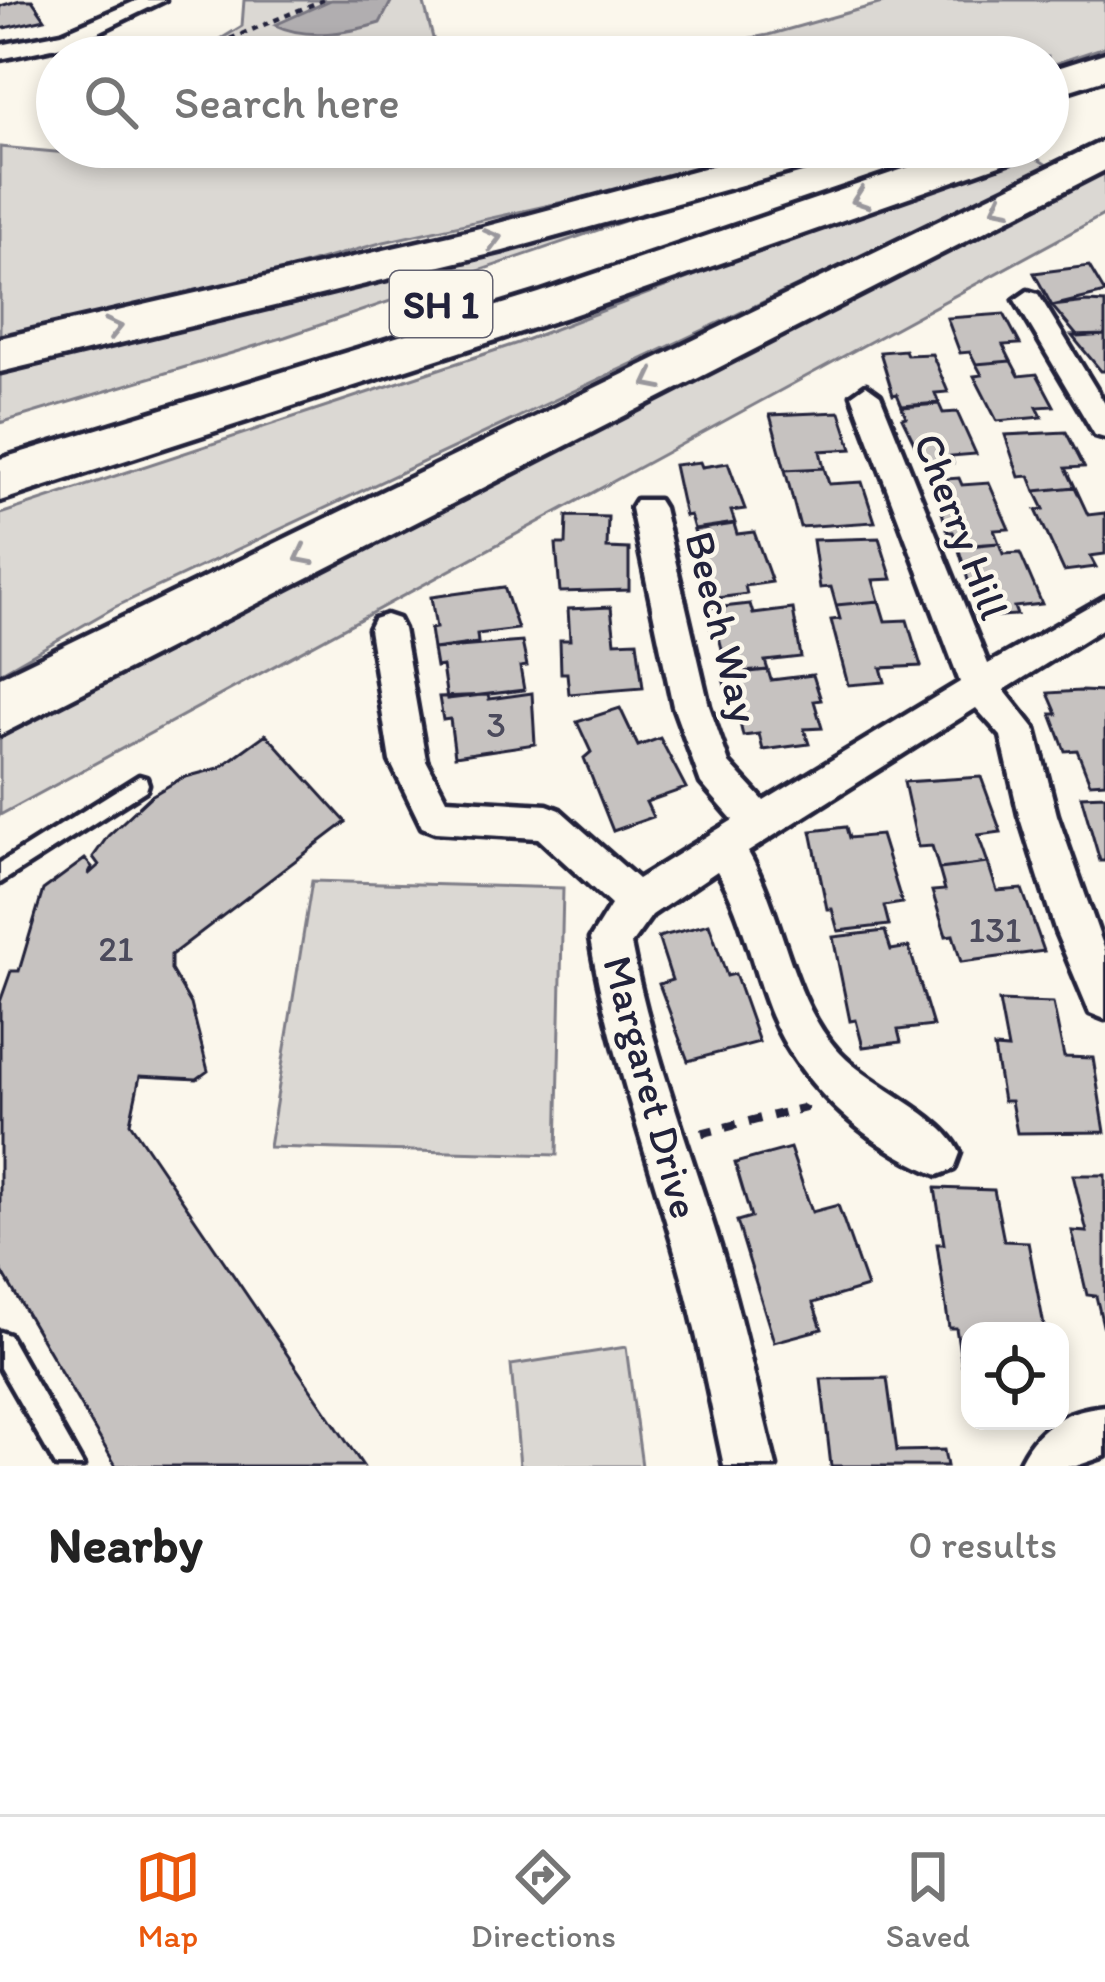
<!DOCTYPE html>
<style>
body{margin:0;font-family:Itim,sans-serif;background:#f6f6f6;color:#222}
.controls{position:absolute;right:36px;bottom:36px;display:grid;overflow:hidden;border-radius:24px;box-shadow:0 6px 18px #0003}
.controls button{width:108px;height:108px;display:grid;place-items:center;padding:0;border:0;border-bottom:3px solid #e0e0e0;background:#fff;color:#222;font:60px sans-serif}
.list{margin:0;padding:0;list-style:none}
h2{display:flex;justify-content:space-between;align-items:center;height:156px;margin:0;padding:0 48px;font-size:51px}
h2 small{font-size:39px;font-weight:400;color:#767676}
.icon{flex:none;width:66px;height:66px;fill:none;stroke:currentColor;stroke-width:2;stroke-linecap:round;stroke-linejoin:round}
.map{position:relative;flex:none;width:1105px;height:1466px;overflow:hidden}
.search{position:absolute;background:#fff;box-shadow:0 6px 18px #0003;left:36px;right:36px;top:36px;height:132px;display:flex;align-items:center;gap:30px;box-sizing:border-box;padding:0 42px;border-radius:66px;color:#767676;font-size:45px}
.sheet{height:348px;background:#fff}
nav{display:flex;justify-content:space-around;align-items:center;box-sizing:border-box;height:168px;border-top:3px solid #e0e0e0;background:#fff;font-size:33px;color:#767676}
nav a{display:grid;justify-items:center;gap:6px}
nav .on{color:#ea580c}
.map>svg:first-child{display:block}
.green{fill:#dbd8d3;stroke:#7e7d87;stroke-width:3}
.water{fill:#b1aeb0;stroke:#787681;stroke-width:3}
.building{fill:#c6c2c0;stroke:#22223b;stroke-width:3}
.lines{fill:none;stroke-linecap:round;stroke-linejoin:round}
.service-casing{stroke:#22223b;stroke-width:9}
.minor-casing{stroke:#22223b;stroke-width:9}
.motorway-casing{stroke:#22223b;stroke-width:9}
.path-far1{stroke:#22223b;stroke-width:4.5;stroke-dasharray:6 6;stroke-linecap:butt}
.path{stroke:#22223b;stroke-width:9;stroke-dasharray:12 12;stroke-linecap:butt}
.service{fill:#fbf7ec;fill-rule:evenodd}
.minor{fill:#fbf7ec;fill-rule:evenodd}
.motorway{fill:#fbf7ec;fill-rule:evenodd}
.oneway{stroke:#99979c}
.labels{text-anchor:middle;stroke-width:9;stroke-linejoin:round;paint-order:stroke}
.number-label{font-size:36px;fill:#4b4a5c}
.shield{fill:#fbf7ec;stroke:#636270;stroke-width:3}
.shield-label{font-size:39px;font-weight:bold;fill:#22223b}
.street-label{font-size:42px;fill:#22223b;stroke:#fbf7ec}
</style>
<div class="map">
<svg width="1105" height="1466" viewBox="0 0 1105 1466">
<rect width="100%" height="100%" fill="#fbf7ec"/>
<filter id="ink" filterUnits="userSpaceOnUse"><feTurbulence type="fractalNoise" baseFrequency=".00833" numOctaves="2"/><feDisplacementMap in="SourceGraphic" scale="24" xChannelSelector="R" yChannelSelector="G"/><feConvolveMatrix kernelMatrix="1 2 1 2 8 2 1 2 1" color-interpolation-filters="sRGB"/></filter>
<g filter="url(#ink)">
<path class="green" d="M 244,0 L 423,0 L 438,57 L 191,57 L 242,26 Z
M 893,0 L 1105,0 L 1105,47 L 1048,66 L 1048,57 L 646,57 L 768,35 Z
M 0,147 L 133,159 L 163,152 L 164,147 L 775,147 L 630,187 L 384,242 L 199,294 L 0,338 Z
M 1024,150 L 1050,167 L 115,607 L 0,673 L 0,514 L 518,343 Z
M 1105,163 L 1105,214 L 0,815 L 0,724 Z
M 643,206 L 651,212 L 285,337 L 0,423 L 0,372 Z
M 312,881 L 563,888 L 557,1155 L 269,1147 Z
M 626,1347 L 642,1466 L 520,1466 L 511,1365 Z"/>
<path class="water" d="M 331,0 L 392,0 L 380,23 C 349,33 306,40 275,25 Z"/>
<path class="building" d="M 20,0 L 32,0 L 45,19 L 0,29 L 0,6 Z
M 1089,266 L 1105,293 L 1052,306 L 1034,273 Z
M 1087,302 L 1105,303 L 1105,335 L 1078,337 L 1052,306 Z
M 1004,314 L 1020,344 L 1003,345 L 1011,361 L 976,364 L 970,352 L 960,353 L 947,318 Z
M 1105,335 L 1105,371 L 1101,371 L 1072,336 Z
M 905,350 L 907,355 L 932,354 L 948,392 L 935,393 L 939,403 L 902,406 L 897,394 L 893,395 L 880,352 Z
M 1011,361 L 1019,376 L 1037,374 L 1054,406 L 1037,407 L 1042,417 L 997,421 L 974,376 L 982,375 L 976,364 Z
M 939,404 L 943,413 L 957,412 L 976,454 L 951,456 L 953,463 L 925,465 L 902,418 L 906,417 L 902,407 Z
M 840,412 L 852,449 L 820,451 L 824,468 L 785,470 L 770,415 Z
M 1066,432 L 1084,467 L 1066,468 L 1075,487 L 1035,491 L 1029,476 L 1019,477 L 1005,435 Z
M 700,462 L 702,467 L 728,463 L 745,509 L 731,511 L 735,523 L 694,529 L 690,515 L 685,516 L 674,465 Z
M 824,468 L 829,484 L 862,482 L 875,522 L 800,527 L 785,470 Z
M 959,478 L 962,485 L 989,483 L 1009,529 L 994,530 L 999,543 L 958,546 L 953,532 L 948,532 L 932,480 Z
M 1075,487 L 1088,515 L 1105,513 L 1105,554 L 1090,556 L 1096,567 L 1064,571 L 1036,510 L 1044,509 L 1035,491 Z
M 567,516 L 608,517 L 607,548 L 629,549 L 629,590 L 560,592 L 556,544 L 566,544 Z
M 734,524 L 737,534 L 754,532 L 772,582 L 745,586 L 747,594 L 717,598 L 694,543 L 698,542 L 694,530 Z
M 879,538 L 892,579 L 873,580 L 879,601 L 836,605 L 831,587 L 820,588 L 813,540 Z
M 999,543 L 1003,554 L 1020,553 L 1042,604 L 1014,607 L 1017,615 L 986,617 L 979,599 L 974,600 L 958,547 Z
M 504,587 L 518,629 L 477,634 L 478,643 L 433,649 L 430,629 L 436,628 L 431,597 Z
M 879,601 L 885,621 L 907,620 L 921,666 L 881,668 L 885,682 L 848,685 L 831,620 L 840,619 L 836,605 Z
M 750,604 L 753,614 L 793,609 L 801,657 L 765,661 L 768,670 L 742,672 L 740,663 L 726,665 L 717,629 L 711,630 L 705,609 Z
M 611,607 L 615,642 L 637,641 L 643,688 L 569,694 L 567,673 L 561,673 L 560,640 L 570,640 L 568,609 Z
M 522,642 L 527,666 L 520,667 L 524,690 L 447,699 L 442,666 L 436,667 L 433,649 Z
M 768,670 L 771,680 L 813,675 L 821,700 L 814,701 L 822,728 L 804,729 L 809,744 L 763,750 L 759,734 L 743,736 L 734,697 L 728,697 L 722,675 Z
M 1080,691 L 1105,692 L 1105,782 L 1090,783 L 1077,750 L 1065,751 L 1051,714 L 1057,714 L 1048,693 Z
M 532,693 L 535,744 L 455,756 L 450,719 L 443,720 L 439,697 L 488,695 L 489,699 Z
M 620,708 L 638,746 L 660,738 L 686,788 L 646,802 L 653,817 L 613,831 L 584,758 L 591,752 L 577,722 Z
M 266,734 L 346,822 L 171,955 L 171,970 L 191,1004 L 208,1071 L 197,1079 L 140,1076 L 130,1123 L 363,1466 L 116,1466 L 0,1268 L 0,1002 L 11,971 L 19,971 L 43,890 L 85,859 L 92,867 L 88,875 L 99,865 L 93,857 L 108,836 L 151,796 L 182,778 L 219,768 Z
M 981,777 L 1001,832 L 978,835 L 988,863 L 939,869 L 932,846 L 918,847 L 904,782 Z
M 1105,795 L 1105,861 L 1100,861 L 1081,796 Z
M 846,827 L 849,838 L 881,835 L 902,903 L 884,906 L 889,925 L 838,931 L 832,909 L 827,909 L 811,831 Z
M 988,863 L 997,891 L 1022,889 L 1044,951 L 961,962 L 953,935 L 946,936 L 932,891 L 945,890 L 939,869 Z
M 709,924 L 727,976 L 735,974 L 759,1042 L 688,1061 L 659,984 L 672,980 L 658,937 Z
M 885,931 L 891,950 L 909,947 L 933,1026 L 898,1030 L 901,1042 L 863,1047 L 856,1020 L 850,1021 L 833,937 Z
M 999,1001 L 1053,1003 L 1064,1057 L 1093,1058 L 1105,1132 L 1017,1133 L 1011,1101 L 1003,1101 L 994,1048 L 1008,1049 Z
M 790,1148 L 812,1212 L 838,1205 L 867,1287 L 813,1303 L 822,1329 L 774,1342 L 737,1221 L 751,1217 L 735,1163 Z
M 1073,1175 L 1105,1175 L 1105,1334 L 1096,1296 L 1087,1295 L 1072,1231 L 1087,1232 Z
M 935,1188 L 994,1190 L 1004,1241 L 1028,1242 L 1045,1331 L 970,1331 L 970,1366 L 962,1366 L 956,1328 L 949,1328 L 937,1244 L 944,1244 Z
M 887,1378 L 897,1451 L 944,1450 L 947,1466 L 831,1466 L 821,1379 Z"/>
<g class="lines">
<g class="service-casing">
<path id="service" d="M 139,776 L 146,778 L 148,784 L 146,790 L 0,883 L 0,863 Z
M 0,1332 L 9,1335 L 83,1466 L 56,1466 L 0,1368 Z"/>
</g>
<g class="minor-casing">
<path id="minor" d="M 138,0 L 165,0 L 76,43 L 0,59 L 0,45 L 62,33 Z
M 1028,291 L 1038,294 L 1105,404 L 1105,438 L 1095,435 L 1015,300 Z
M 866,385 L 880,395 L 988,664 L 1105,597 L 1105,627 L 1004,690 L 1035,729 L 1057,815 L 1105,951 L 1105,1019 L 1090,1013 L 1056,932 L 1019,815 L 1001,736 L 976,708 L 748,852 C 784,915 790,1000 840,1053 C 871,1086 945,1116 960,1153 L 954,1169 L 938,1175 C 861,1143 794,1080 766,1002 C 750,958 741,911 717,871 L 652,915 L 631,944 C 651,1047 688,1143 719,1243 C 742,1316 757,1392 776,1466 L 724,1466 C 708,1391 694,1315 672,1241 C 643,1141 608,1043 590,939 L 611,905 L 538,838 L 435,832 L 422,827 L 390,761 L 369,629 L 374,619 L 386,615 L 398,619 L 403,629 L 426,760 L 446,799 L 547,805 L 560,810 L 638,879 L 733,820 L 701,783 L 673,706 L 631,508 L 636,500 L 658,500 L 663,508 L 709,706 L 729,763 L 764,801 L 960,682 L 852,395 Z
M 1105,1406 L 1105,1456 L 1076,1466 L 1018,1466 C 1035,1427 1063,1410 1105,1406 Z"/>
</g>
<g class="motorway-casing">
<path id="motorway" d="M 1105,53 L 1105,79 L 1048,97 L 1048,71 Z
M 1105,140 L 1105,170 L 0,735 L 0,677 Z
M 782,147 L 854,147 L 847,156 L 503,251 L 0,372 L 0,338 L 480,228 Z
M 968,147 L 1032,147 L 1025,156 L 573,315 L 0,501 L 0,459 L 539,293 Z"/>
</g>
<path class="path-far1" d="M 224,57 L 220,48 L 225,41 L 323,0"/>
<path class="path" d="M 702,1133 L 804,1108 L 807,1103"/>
<use href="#service" class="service"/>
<use href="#minor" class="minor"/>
<use href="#motorway" class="motorway"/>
</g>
<defs><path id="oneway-chevron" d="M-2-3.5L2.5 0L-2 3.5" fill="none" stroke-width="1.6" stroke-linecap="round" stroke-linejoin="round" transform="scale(3)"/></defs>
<g class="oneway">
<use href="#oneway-chevron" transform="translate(860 199) rotate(161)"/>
<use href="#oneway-chevron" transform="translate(1000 206) rotate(153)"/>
<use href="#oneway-chevron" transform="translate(493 239) rotate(-15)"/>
<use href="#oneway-chevron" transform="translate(114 328) rotate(-13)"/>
<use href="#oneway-chevron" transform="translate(652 381) rotate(153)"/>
<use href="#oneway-chevron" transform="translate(303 556) rotate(153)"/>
</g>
</g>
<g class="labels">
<g class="number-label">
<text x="496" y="737">3</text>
<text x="995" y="942">131</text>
<text x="116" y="961">21</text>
</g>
<rect class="shield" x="390" y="271" width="102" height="66" rx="9"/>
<g class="shield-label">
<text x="441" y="318">SH 1</text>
</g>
<g class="street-label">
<text transform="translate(962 526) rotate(69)" y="15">Cherry Hill</text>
<text transform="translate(723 627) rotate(76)" y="15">Beech Way</text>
<text transform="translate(652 1087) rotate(75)" y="15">Margaret Drive</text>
</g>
</g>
</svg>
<div class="controls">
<button><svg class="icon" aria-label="locate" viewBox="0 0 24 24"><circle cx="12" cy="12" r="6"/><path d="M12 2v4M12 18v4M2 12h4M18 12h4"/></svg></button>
</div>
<div class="search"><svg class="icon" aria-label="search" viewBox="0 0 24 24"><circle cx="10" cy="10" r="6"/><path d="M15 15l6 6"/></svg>Search here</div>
</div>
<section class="sheet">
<h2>Nearby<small>0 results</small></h2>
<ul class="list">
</ul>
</section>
<nav>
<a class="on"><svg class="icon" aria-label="map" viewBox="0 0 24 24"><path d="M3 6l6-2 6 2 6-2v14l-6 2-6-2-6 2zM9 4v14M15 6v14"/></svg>Map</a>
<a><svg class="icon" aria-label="directions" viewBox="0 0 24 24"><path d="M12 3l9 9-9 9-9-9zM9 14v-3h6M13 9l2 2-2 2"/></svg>Directions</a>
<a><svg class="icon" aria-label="saved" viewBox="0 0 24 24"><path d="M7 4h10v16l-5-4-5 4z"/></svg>Saved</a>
</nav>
